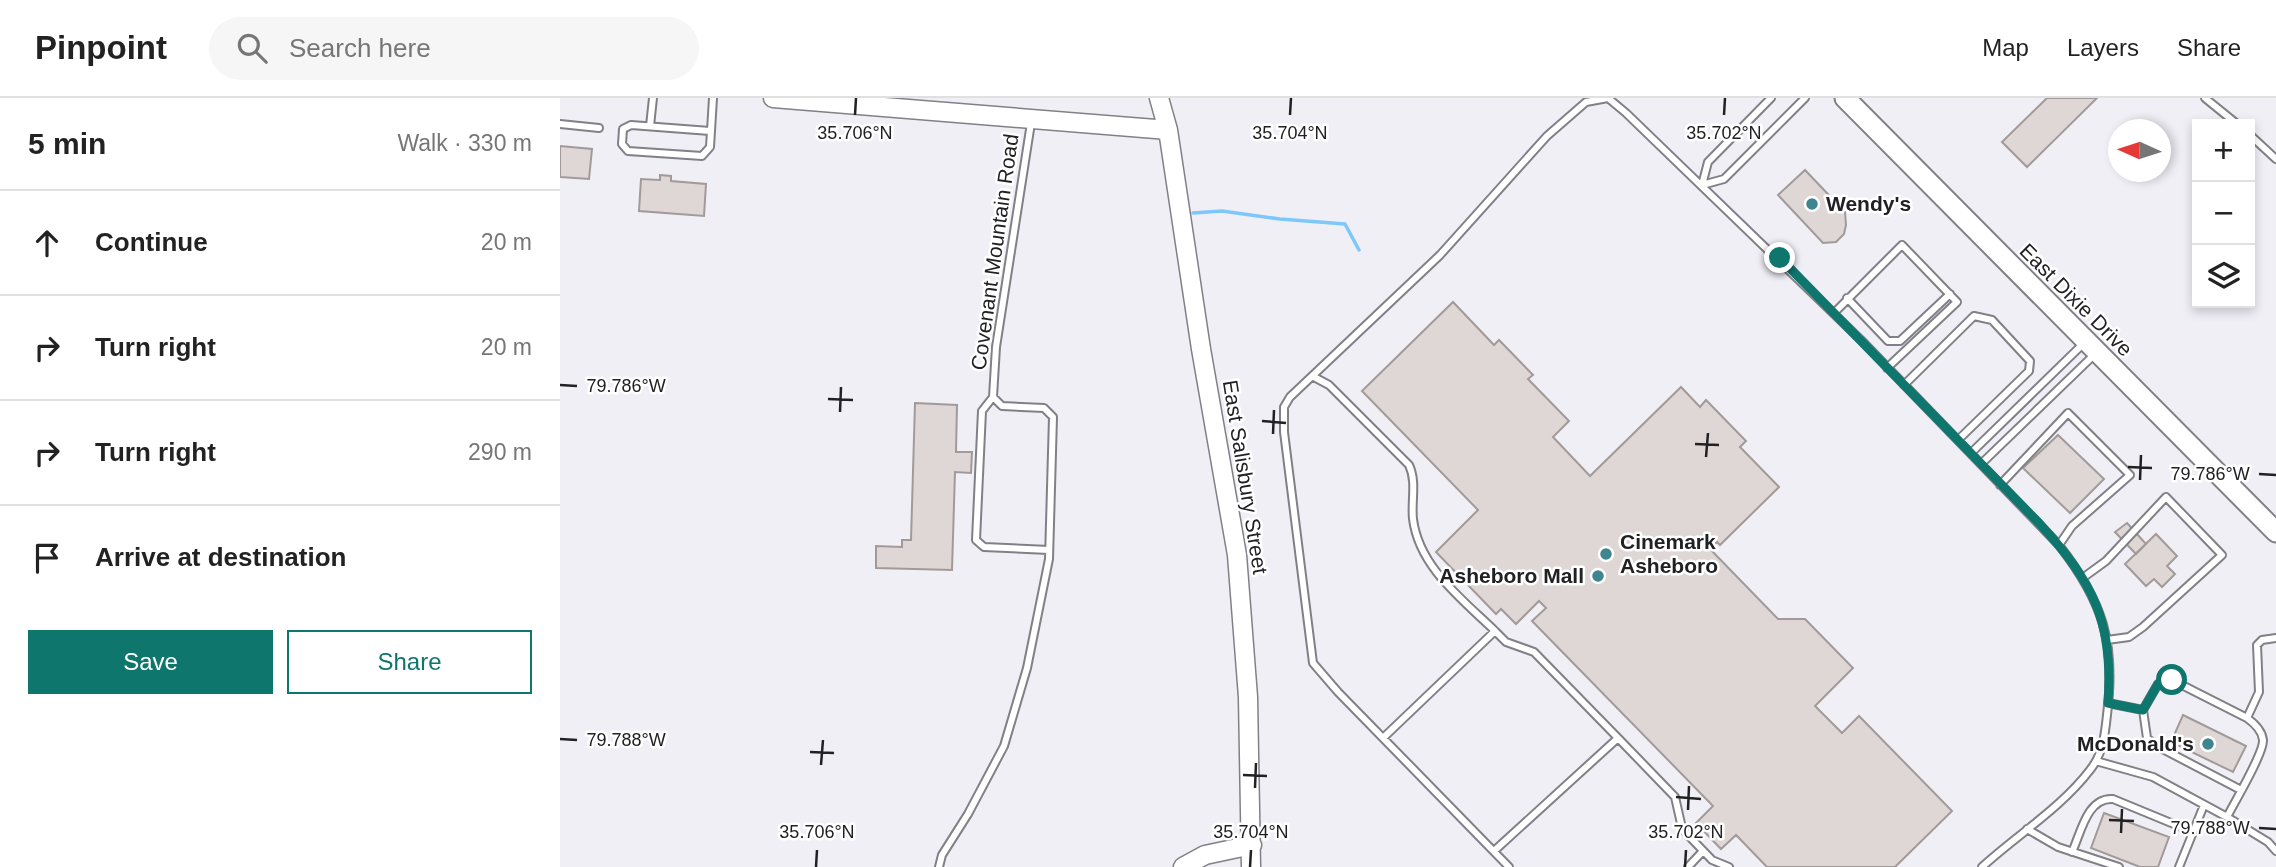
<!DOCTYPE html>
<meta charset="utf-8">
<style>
body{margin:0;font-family:Arial,sans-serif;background:#f6f6f6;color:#222}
.controls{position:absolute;right:21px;top:21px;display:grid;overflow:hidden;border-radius:0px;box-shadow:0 4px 10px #0003}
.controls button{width:63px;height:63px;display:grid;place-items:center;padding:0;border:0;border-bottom:2px solid #e0e0e0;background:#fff;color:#222;font:35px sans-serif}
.compass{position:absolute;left:1548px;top:21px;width:63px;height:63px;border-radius:50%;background:#fff;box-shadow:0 4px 10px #0003;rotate:273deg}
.stop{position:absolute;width:21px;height:21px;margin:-16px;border:5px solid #0f766e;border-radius:50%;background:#fff}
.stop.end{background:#0f766e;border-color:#fff;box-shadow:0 2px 7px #0008}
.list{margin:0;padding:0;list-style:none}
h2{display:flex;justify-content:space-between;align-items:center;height:91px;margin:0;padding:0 28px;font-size:30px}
h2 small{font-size:23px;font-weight:400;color:#767676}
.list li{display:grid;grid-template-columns:46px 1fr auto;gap:21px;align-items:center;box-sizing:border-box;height:105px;padding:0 28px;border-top:2px solid #e0e0e0}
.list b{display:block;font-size:26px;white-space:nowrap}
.list em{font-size:23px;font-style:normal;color:#767676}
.actions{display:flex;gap:14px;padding:21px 28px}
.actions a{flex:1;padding:16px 0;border:2px solid #0f766e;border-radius:0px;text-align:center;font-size:24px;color:#0f766e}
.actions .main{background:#0f766e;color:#fff}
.icon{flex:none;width:38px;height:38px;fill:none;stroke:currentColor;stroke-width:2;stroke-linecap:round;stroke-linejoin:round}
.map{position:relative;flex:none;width:1716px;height:769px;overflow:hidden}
header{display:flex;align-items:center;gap:42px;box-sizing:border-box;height:98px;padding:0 35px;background:#fff;border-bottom:2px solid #e0e0e0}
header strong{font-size:33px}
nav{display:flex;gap:38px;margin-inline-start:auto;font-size:24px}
.search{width:490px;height:63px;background:#f6f6f6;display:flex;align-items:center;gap:18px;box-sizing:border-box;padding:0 24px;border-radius:38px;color:#767676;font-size:26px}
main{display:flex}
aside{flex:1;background:#fff}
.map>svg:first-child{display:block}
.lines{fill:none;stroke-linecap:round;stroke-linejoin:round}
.stream{stroke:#7ec7fa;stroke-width:3.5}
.building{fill:#dfd7d5;stroke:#a29a98;stroke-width:2}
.lane-casing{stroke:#808086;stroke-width:10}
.secondary-casing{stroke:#808086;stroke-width:21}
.primary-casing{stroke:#808086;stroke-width:23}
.lane{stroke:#fff;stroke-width:6}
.secondary{stroke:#fff;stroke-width:18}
.primary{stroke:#fff;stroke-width:19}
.route{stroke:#0f766e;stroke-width:9}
.ticks{fill:none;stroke:#212124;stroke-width:2.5}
.poi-dot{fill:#3e858f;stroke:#fff;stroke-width:2.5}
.labels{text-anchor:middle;stroke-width:5;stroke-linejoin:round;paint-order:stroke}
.poi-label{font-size:21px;font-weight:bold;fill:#212124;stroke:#fff;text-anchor:start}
.street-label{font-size:21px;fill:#212124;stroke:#fff}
.ticks-label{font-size:18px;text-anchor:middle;fill:#212124;stroke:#fff;stroke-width:5;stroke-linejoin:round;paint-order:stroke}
</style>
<header>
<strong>Pinpoint</strong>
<div class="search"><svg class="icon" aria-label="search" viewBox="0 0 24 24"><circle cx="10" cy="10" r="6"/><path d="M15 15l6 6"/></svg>Search here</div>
<nav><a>Map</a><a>Layers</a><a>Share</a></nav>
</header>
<main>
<aside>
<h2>5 min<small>Walk · 330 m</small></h2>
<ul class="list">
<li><svg class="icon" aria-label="ahead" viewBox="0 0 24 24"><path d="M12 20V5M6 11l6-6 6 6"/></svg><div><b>Continue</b></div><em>20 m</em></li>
<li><svg class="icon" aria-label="right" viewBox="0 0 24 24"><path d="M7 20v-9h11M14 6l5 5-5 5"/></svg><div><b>Turn right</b></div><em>20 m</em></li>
<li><svg class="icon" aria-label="right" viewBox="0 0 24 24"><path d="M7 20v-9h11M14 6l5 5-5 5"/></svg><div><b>Turn right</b></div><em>290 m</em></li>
<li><svg class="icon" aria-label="arrive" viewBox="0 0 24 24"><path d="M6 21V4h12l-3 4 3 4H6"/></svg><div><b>Arrive at destination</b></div></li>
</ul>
<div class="actions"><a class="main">Save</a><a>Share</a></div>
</aside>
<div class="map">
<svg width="1716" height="769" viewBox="0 0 1716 769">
<rect width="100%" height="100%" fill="#f0eff6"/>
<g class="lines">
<path class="stream" d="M 633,115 L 662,113 L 720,121 L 785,126 L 799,152"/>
</g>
<path class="building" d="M 1487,0 L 1537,0 L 1467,69 L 1442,44 Z
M 0,48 L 32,51 L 29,81 L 0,79 Z
M 1245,72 L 1285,114 L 1286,127 L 1284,136 L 1276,144 L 1263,145 L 1218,97 Z
M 100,77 L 111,78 L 111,83 L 146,86 L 144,118 L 79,113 L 81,81 L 100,82 Z
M 893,204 L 934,247 L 939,242 L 973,277 L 968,281 L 1009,323 L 993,339 L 1030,378 L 1121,289 L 1140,309 L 1146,302 L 1186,343 L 1180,349 L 1219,389 L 1160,447 L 1157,444 L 1150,451 L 1218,521 L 1245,521 L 1293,570 L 1255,608 L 1282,635 L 1299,618 L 1392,713 L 1335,769 L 1207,769 L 1176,737 L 1161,751 L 1136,725 L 1153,708 L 972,523 L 986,510 L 979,503 L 956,526 L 941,511 L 936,516 L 876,454 L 918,412 L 802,293 Z
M 355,305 L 397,307 L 396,354 L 412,354 L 411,375 L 395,374 L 392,472 L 316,470 L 316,448 L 342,449 L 342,442 L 351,442 Z
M 1498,337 L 1544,381 L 1510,415 L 1463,370 Z
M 1567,425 L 1586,446 L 1576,456 L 1555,434 Z
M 1596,436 L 1617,458 L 1607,468 L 1615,476 L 1602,489 L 1594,481 L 1586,488 L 1565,466 Z
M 1623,617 L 1686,648 L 1673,674 L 1611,644 Z
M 1544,715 L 1609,739 L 1598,769 L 1580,769 L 1531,750 Z"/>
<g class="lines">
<g class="lane-casing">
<path id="lane" d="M 1211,0 L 1148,64 L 1142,87 L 1164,81 L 1245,0
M 1645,0 L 1677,26
M 0,26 L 39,30
M 90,28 L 93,0
M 150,33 L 71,27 L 63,31 L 62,46 L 68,53 L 142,58 L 150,49 L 153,0
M 1690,37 L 1716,61
M 1287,200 L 1328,243 L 1340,243 L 1390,196
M 1274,215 L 1342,147 L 1397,204 L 1327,270
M 754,279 L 769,287 L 849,367 C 857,384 851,403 853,421 C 859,469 902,501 935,533 L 823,640
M 1344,287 L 1414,218 L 1432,222 L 1470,263 L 1469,273 L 1398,342
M 433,299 L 422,313 L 416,442 L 424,449 L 489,452
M 1411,355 L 1524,245
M 1421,366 L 1535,256
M 1440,387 L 1508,315 L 1570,377 L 1512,428 L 1499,447
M 1524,479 L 1546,463 L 1606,399 L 1662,457 L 1583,529 L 1569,539 L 1547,542
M 935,533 L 946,544 L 974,554 L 1058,640
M 1548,605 L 1583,612
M 1687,620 L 1699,594 L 1697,547 L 1702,542 L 1716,540
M 1536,663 L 1593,679 L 1667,719 L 1708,744 L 1716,753
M 1667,719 C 1674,705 1704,655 1703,642 C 1702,632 1694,625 1687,620 L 1612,582 L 1598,586 L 1583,612 L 1587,640 L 1595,647 L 1681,692
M 1467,731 L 1498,749 L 1559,769
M 934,753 L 1058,640 L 1115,699 L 1122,730 L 1128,737 L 1152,762 L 1169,769
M 1512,754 C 1521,735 1527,699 1553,701 L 1633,734
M 379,769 L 382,757 L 408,716 L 444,648 L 467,570 L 489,461 L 493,319 L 484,310 L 442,308 L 433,299 L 436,249 L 471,25
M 949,769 L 778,594 L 753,565 L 724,334 L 724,309 L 730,299 L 880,157 L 987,38 L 1026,4 L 1048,0 L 1066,15 L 1301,242 L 1499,447 C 1543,504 1556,544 1547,617 C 1545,636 1543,656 1530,672 C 1501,710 1457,737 1422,769
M 1128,769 L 1143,753
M 1619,769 L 1644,707"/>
</g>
<g class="secondary-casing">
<path id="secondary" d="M 213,0 L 608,32
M 599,0 L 608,32 L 641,251 L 677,457 L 688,599 L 691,769
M 623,769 L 645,757 L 692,747"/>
</g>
<g class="primary-casing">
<path id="primary" d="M 1285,0 L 1716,434"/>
</g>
<use href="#lane" class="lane"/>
<use href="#secondary" class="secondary"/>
<use href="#primary" class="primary"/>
</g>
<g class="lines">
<path class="route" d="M 1220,160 L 1479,425 C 1533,484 1554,524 1548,605 L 1583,612 L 1598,586 L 1612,582"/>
</g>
<path class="ticks" d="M 295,17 L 296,0M 730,17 L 731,0M 1164,17 L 1165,0M 0,287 L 17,288M 268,301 L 293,302M 280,314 L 281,289M 702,323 L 726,325M 713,336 L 714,312M 1135,346 L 1159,347M 1146,359 L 1148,335M 1568,369 L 1592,370M 1699,376 L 1716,377M 1580,382 L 1581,357M 0,641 L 17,642M 250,654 L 274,655M 261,667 L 263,642M 683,677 L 707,678M 695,690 L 696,665M 1116,699 L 1141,701M 1128,712 L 1129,688M 1549,722 L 1574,723M 1699,730 L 1716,731M 1561,735 L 1562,711M 256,769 L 257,752M 690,769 L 691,752M 1125,769 L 1126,752"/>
<g class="poi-dot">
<circle cx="1252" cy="106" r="7"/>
<circle cx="1046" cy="456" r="7"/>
<circle cx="1038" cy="478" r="7"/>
<circle cx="1648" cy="646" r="7"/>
</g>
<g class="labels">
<g class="poi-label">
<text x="1266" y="113">Wendy's</text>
<text x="1060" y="451">Cinemark<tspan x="1060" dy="24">Asheboro</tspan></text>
<text x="1024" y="485" text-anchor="end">Asheboro Mall</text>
<text x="1634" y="653" text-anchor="end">McDonald's</text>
</g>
<g class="street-label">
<text transform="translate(435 154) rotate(-82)" y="7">Covenant Mountain Road</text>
<text transform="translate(1516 202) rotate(45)" y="7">East Dixie Drive</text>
<text transform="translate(685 379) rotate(81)" y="7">East Salisbury Street</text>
</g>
</g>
<g class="ticks-label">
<text x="295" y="41">35.706°N</text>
<text x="730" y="41">35.704°N</text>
<text x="1164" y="41">35.702°N</text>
<text x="66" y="294">79.786°W</text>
<text x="1650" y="382">79.786°W</text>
<text x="66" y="648">79.788°W</text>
<text x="1650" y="736">79.788°W</text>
<text x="257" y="740">35.706°N</text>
<text x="691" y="740">35.704°N</text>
<text x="1126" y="740">35.702°N</text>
</g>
</svg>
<div class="controls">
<button>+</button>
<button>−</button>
<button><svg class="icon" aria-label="layers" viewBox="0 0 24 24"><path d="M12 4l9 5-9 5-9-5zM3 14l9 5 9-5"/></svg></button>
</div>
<svg class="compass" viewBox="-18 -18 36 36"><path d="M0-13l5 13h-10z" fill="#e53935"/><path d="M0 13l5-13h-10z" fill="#767676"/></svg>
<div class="stop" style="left:1612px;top:582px"></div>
<div class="stop end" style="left:1220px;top:160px"></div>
</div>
</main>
